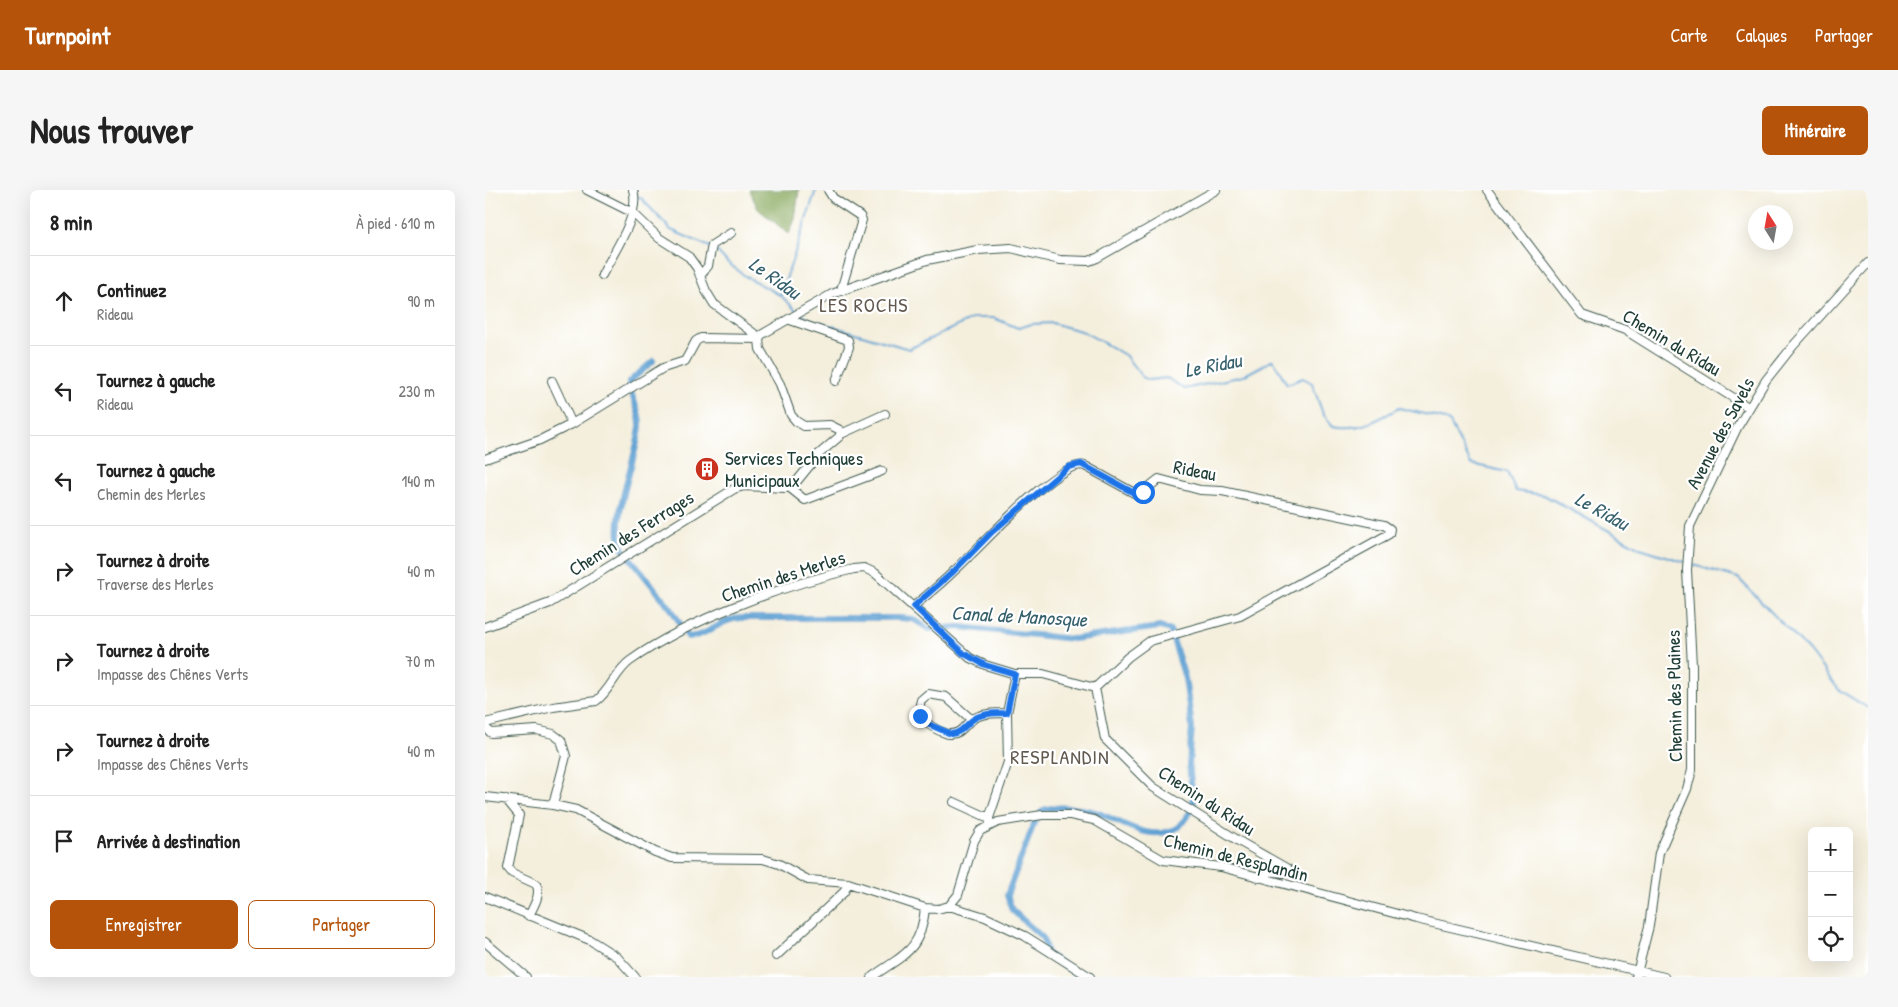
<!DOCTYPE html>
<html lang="fr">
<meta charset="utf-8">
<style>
body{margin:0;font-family:"Patrick Hand",sans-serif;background:#f6f6f6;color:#222}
.controls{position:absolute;right:15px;bottom:15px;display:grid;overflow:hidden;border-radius:8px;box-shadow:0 5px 20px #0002}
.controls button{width:45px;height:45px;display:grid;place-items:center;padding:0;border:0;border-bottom:1px solid #e0e0e0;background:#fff;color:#222;font:25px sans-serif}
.compass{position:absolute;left:1263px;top:15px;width:45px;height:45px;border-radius:50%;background:#fff;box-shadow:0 5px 20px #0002;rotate:349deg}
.stop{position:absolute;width:15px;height:15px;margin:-11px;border:4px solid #1a73e8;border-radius:50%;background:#fff}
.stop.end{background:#1a73e8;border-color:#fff;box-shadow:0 1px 5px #0008}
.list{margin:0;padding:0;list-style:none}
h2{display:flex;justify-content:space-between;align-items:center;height:65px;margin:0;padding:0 20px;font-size:21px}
h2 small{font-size:16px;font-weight:400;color:#767676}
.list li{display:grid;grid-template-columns:32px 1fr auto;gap:15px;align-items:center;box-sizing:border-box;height:90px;padding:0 20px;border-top:1px solid #e0e0e0}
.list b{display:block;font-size:19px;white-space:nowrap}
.list p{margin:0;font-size:16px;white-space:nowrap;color:#767676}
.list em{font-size:16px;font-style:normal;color:#767676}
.actions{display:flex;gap:10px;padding:15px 20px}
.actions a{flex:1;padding:11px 0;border:1px solid #b45309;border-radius:8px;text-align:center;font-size:18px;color:#b45309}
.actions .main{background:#b45309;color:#fff}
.icon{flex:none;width:28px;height:28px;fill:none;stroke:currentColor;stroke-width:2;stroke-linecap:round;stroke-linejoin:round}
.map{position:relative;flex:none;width:1383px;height:787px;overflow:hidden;border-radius:8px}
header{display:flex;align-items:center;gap:30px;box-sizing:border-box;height:70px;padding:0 25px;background:#b45309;color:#fff}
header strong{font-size:24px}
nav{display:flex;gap:28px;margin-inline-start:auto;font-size:18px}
.intro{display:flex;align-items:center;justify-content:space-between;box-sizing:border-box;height:120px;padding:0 30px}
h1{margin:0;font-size:35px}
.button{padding:12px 22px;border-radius:8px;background:#b45309;color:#fff;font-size:18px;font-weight:700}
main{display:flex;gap:30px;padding:0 30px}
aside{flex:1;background:#fff;border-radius:8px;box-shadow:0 5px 20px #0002}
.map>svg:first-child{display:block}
.forest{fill:#86a75b;stroke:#527248}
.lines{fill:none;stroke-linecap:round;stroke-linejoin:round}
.stream{stroke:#60a1d3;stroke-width:2}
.canal{stroke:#60a1d3;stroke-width:6}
.minor-casing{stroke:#3f584d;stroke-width:10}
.minor{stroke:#fff;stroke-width:8}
.route{stroke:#1a73e8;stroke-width:6}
.labels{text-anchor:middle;stroke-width:4.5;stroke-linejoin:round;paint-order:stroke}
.street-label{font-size:19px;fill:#1f3d34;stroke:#fff}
.poi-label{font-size:19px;fill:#1f3d34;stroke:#fff;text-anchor:start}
.water-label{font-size:20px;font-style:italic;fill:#36606c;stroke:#fff}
.neighbourhood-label{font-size:20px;letter-spacing:1px;fill:#62594f;stroke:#fff}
</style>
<header>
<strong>Turnpoint</strong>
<nav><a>Carte</a><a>Calques</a><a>Partager</a></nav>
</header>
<div class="intro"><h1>Nous trouver</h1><a class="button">Itinéraire</a></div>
<main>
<aside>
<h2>8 min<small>À pied · 610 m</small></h2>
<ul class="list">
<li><svg class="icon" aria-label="ahead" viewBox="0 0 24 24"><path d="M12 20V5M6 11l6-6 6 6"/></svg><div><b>Continuez</b><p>Rideau</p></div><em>90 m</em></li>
<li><svg class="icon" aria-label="left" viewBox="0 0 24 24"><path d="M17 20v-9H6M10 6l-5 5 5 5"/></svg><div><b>Tournez à gauche</b><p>Rideau</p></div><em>230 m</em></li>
<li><svg class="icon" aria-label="left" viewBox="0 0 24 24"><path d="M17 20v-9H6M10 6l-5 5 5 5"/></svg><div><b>Tournez à gauche</b><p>Chemin des Merles</p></div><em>140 m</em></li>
<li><svg class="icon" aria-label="right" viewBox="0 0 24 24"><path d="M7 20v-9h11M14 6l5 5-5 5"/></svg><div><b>Tournez à droite</b><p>Traverse des Merles</p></div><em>40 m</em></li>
<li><svg class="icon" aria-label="right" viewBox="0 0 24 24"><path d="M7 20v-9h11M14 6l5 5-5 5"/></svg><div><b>Tournez à droite</b><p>Impasse des Chênes Verts</p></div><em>70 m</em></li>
<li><svg class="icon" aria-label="right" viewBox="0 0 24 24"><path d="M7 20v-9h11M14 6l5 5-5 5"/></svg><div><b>Tournez à droite</b><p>Impasse des Chênes Verts</p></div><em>40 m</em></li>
<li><svg class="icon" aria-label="arrive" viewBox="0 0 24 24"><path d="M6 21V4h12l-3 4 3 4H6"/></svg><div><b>Arrivée à destination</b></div></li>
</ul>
<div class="actions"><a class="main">Enregistrer</a><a>Partager</a></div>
</aside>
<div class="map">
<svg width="1383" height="787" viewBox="0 0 1383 787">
<rect width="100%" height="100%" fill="#fff"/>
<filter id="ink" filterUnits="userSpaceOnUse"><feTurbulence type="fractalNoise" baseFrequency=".02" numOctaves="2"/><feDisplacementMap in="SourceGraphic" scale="10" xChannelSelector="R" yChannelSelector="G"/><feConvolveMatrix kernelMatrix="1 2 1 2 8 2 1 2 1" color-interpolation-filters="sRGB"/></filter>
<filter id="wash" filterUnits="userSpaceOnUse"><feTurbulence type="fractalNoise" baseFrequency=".0096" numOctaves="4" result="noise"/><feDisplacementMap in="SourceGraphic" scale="20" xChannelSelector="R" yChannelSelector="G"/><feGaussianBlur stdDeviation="1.12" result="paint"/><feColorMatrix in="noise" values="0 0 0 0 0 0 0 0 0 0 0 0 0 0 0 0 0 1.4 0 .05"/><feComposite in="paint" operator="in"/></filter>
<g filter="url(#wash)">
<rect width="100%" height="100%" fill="#f4efdd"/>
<path class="forest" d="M 264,0 L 314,0 L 310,29 L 304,44 L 273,19 Z"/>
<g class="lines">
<path class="stream" d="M 152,7 L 156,8 L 186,40 L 225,57
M 229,58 L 242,72 L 260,86 L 295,105 L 312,121
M 296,104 L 331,0
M 316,124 L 324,129 L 424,159 L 489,128 L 509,128 L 533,138 L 547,134 L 567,133 L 599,142 L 640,165 L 657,187 L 664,190 L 682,188 L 699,199 L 758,186 L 788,170 L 802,194 L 818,188 L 827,193 L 838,224 L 848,236 C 876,241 890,231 914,218 L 960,229 L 965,233 L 986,274 L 1022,282 L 1031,301 L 1059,305 L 1155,358 L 1200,372
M 1205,374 L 1253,388 L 1324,461 L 1354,500 L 1383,518"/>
<path class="canal" d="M 168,171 L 144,192 C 145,207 156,220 155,236 C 152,268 124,330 137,358 L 187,420 L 203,447 C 222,447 237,428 256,428 L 414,428 L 428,429 L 444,439 L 474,437 L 588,449 L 675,437 L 685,440 L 700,488 L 707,537 L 704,575 L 709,617 L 694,637 C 666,653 641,634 616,624 C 601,618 573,615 558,620 L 550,631 L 522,705 L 527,720 L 558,748 L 562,764 L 597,787"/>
</g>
</g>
<g filter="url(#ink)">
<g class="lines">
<g class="minor-casing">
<path id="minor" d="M 102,0 L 148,23 L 174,48 L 204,67 L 212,78 L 221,101 L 229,114 L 271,145
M 343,0 L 348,8 L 375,26 L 377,30 L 356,100
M 1002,0 L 1097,125 L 1140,140 L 1263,217
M 117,85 C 128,63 156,24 148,0
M 215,86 L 223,76 L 227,55 L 246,43
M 305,130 L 363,150 L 364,157 L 351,191
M 67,191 L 87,234
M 356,244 L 400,224
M 0,269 L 55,250 L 87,234 L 178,178 L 200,171 L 211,151 L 216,148 L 274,149 L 276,145 L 347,104 L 442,70 L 493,60 L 526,58 L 575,70 L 604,71 L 612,68 L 731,0
M 305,298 L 320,310 L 397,281
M 0,437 L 65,413 L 249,299 L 259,296 L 300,298 L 308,296 L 334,264 L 355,246 L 355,240 L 345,235 L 319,236 L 311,231 L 306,225 L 295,194 L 275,159 L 274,149
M 610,498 L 620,549 L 668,597 L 757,653 L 803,679 L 800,683 L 779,681 L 774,688
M 487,530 L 461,507 L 443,504 L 436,510 C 430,528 447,539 463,544 C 475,545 478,537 486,530 C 495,523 511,523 522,523
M 0,533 L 68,517 L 111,511 C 125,501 131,481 145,471 C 204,429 299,395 369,379 L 379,378 L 390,383 L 485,468 L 500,475 L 530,484 L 558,484 L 610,498 L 643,467 L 665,451 L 755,426 L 904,344 L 905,339 L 899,335 L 737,301 L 715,300 L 674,289 L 656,303 L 651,304 L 600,276 C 576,266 490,363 469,381 C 456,394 442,405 429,416
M 0,537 L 6,543 L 52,540 L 68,544 L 76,550 L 81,566 L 68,615
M 0,607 L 68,615 L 91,620 L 170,662 L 187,668 L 278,669 L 294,674 L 323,690 L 363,693 L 440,718 L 453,719 L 464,716 L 473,705 L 489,651 L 495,641 L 513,632 L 557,625 L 585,625 L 609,630 L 678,670 L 736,677 L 931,729 L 1179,787
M 21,609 L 34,625 L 23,678 L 27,683 L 51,694 C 57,704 48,717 44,726
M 469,612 L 504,628
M 505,635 L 504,628 L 523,572 L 522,523 L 530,484
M 0,707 L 105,750 L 132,767 L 150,787
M 464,716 L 500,727 L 540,746 L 605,787
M 0,752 L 41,787
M 291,766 L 359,702 L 363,693
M 387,787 C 419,764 436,761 440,718
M 1151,787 L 1164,736 L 1174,663 L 1202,599 L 1207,580 L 1207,476 L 1202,380 L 1205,336 L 1252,238 L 1281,190 L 1308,156 L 1383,73"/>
</g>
<use href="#minor" class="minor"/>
</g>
</g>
<g class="lines" filter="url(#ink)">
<path class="route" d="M 435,526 L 443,534 L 466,544 C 476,543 479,537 486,531 C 494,523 511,523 522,523 L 530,484 L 500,475 L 478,463 L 429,416 L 468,382 L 507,342 L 583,277 L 596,274 L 649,303 L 658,302"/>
</g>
<defs>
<g id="building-disc" transform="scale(1.25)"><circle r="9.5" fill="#c8321e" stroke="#fff"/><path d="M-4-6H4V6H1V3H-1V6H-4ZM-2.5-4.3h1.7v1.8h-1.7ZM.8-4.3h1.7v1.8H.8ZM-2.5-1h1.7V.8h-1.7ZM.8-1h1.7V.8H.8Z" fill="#fff"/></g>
</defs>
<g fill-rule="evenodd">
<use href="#building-disc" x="222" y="279"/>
</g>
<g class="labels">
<g class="street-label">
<text transform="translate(1187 152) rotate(31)" y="7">Chemin du Ridau</text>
<text transform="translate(1235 243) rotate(-62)" y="7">Avenue des Savels</text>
<text transform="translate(710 280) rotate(11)" y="7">Rideau</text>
<text transform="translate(146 343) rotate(-32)" y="7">Chemin des Ferrages</text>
<text transform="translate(298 386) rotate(-18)" y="7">Chemin des Merles</text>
<text transform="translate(1189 506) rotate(-91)" y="7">Chemin des Plaines</text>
<text transform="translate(722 610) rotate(33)" y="7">Chemin du Ridau</text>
<text transform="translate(751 667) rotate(14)" y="7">Chemin de Resplandin</text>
</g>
<g class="poi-label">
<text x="240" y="275">Services Techniques<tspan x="240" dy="22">Municipaux</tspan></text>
</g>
<g class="water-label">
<text transform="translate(290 88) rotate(35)" y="7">Le Ridau</text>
<text transform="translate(728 175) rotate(-11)" y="7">Le Ridau</text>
<text transform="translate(1117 321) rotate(29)" y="7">Le Ridau</text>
<text transform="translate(534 426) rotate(3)" y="7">Canal de Manosque</text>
</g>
<g class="neighbourhood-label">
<text x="379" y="122">LES ROCHS</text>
<text x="575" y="574">RESPLANDIN</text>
</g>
</g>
</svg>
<div class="controls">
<button>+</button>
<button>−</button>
<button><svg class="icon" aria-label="locate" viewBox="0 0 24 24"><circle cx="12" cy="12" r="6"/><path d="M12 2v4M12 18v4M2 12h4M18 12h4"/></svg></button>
</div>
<svg class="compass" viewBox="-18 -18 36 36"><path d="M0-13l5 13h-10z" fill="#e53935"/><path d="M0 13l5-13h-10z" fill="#767676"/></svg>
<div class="stop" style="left:658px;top:302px"></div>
<div class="stop end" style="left:435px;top:526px"></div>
</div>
</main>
